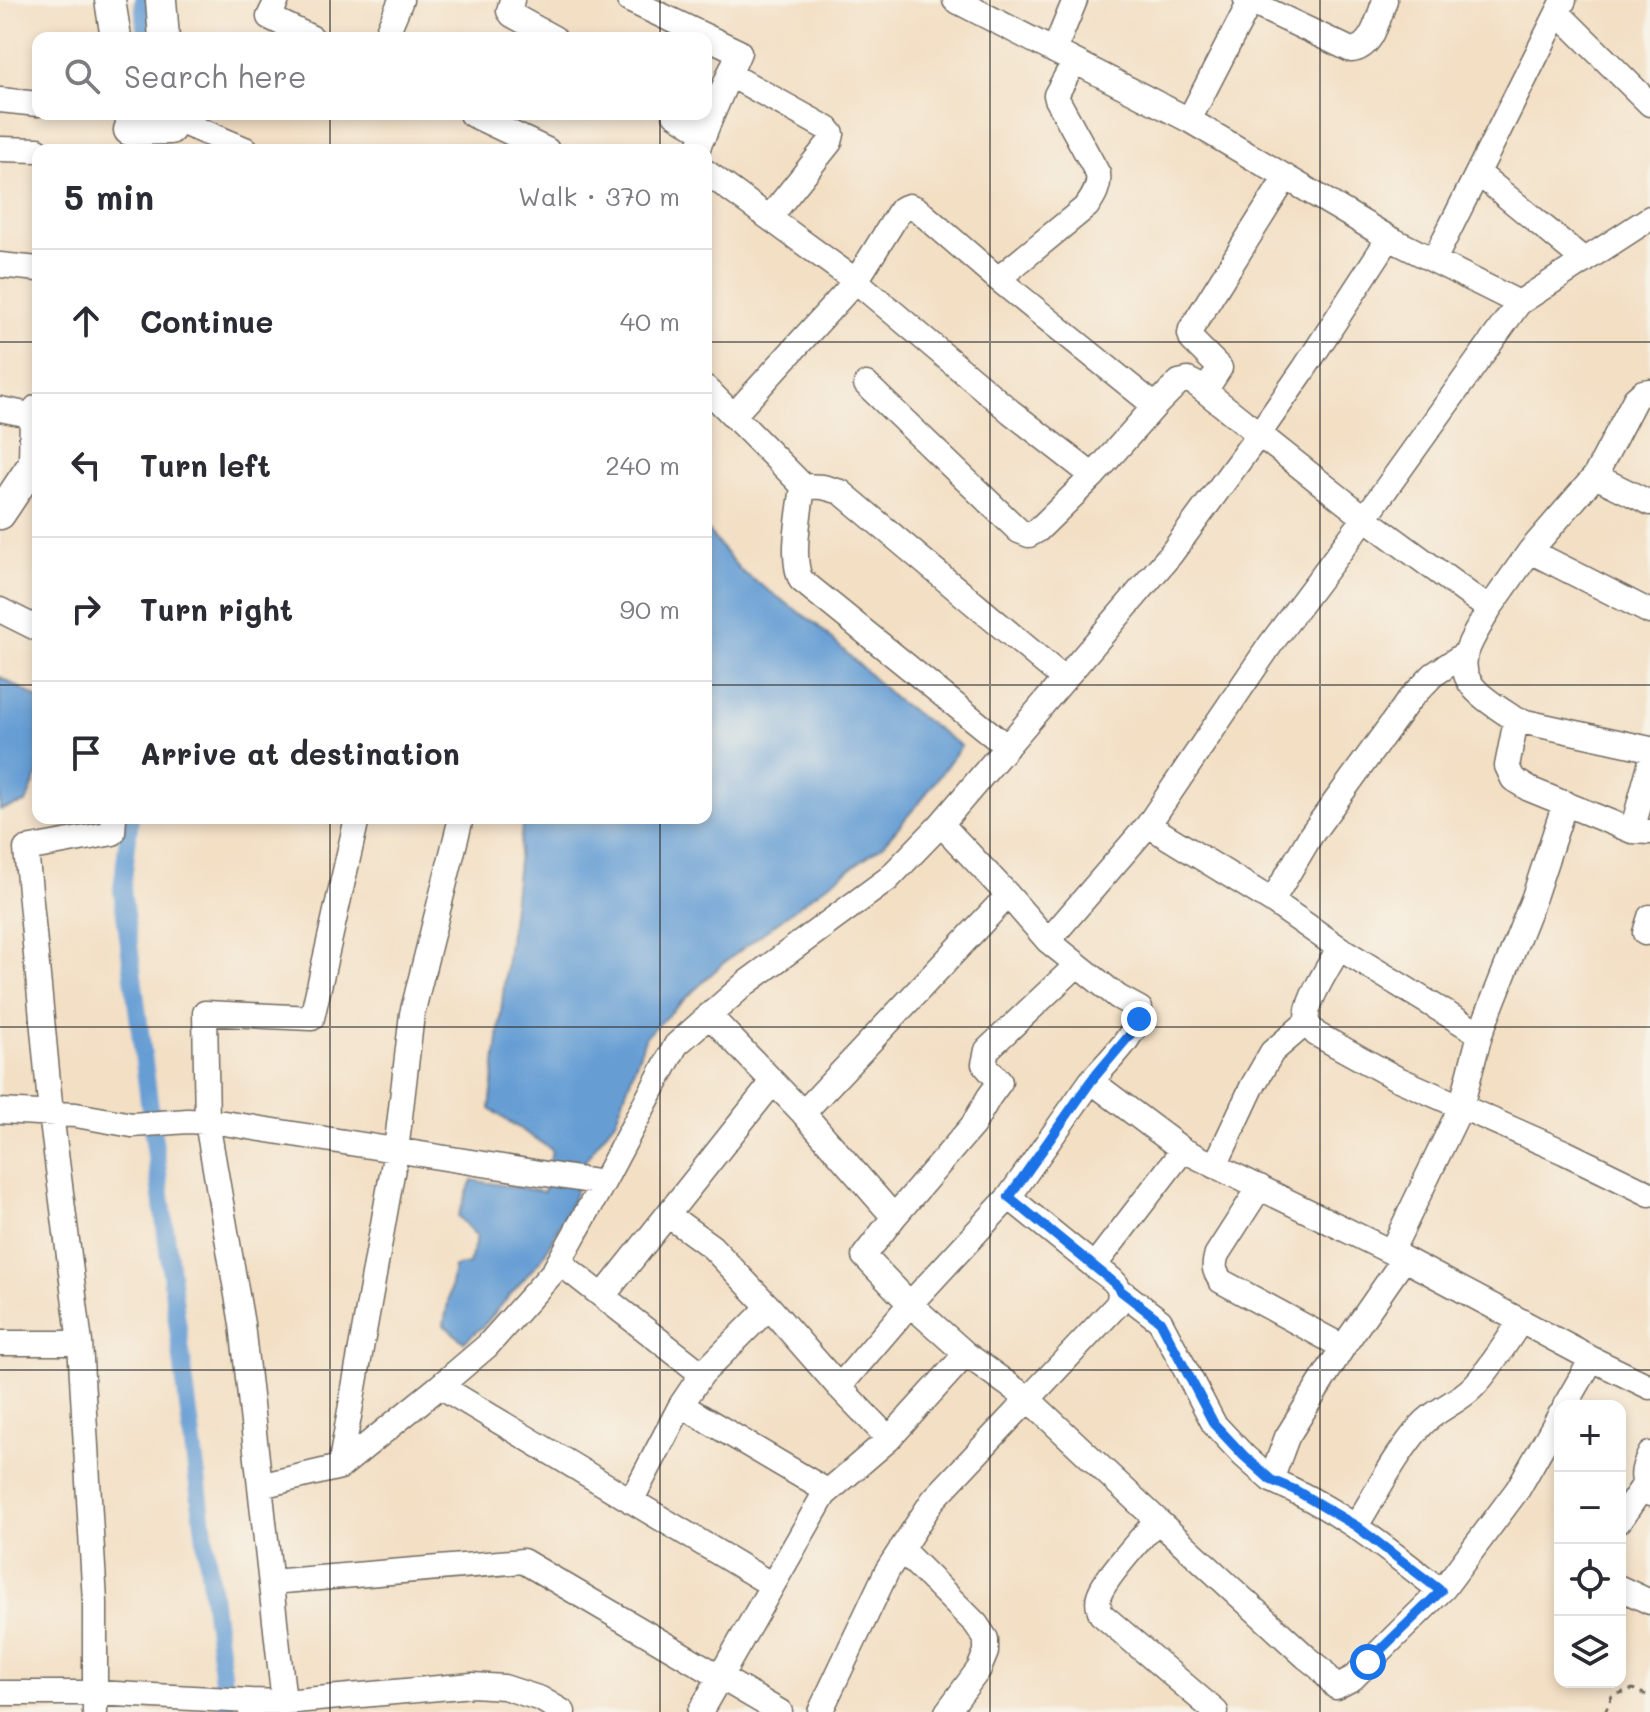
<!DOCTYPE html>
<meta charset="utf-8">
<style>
body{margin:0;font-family:Mali,sans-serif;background:#f7f7f7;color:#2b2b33}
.controls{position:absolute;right:24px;bottom:24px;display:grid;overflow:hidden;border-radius:16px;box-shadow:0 4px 12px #0003}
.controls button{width:72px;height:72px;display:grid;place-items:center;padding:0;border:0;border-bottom:2px solid #e1e1e2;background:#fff;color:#2b2b33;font:40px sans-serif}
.stop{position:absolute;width:24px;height:24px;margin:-18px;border:6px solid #1a73e8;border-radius:50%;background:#fff}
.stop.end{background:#1a73e8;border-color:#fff;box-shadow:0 2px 8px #0008}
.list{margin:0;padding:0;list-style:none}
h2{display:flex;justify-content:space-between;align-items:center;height:104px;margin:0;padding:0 32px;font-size:34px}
h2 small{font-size:26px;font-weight:400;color:#7c7c81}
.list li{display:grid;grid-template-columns:52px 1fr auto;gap:24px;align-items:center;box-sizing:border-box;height:144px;padding:0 32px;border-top:2px solid #e1e1e2}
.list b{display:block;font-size:30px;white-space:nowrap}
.list em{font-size:26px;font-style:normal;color:#7c7c81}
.icon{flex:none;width:44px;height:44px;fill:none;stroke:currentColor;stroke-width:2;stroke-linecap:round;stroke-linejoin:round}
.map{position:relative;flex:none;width:1650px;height:1712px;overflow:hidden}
.search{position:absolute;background:#fff;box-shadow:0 4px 12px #0003;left:32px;top:32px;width:680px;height:88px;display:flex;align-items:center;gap:20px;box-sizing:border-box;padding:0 28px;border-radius:16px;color:#7c7c81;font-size:30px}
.panel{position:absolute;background:#fff;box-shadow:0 4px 12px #0003;left:32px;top:144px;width:680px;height:680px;border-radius:16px}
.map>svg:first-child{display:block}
.water{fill:#669ed4;stroke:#486480;stroke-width:2}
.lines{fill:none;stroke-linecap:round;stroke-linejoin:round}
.canal{stroke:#669ed4;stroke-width:18}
.minor-casing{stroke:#716a61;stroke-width:27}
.major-casing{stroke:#716a61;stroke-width:33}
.path{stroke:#716a61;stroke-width:3;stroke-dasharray:6 6;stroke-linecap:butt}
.minor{stroke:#fff;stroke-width:24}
.major{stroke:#fff;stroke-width:30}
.route{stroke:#1a73e8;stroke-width:10}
.grid{fill:none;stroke:#2b2b2b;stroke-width:2;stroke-opacity:0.55}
</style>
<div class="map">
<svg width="1650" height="1712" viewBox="0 0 1650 1712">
<rect width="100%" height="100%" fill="#f7f3e8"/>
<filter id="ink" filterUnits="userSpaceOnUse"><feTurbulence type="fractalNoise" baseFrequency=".0125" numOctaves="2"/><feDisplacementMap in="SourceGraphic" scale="16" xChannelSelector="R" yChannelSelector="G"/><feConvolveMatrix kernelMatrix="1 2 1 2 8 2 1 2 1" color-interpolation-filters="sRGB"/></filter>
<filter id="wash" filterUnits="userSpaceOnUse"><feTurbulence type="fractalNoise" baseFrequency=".006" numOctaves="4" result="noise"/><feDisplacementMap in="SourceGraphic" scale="32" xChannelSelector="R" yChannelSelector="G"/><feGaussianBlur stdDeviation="1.8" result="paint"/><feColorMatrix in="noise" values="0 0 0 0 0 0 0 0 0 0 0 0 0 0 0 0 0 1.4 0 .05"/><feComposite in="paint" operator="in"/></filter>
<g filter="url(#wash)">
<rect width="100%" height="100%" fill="#f3dfc4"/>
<path class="water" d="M 706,529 L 741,571 L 816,624 L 895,699 L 961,746 L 923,798 L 883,845 L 812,896 L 721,965 L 646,1036 L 616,1119 L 586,1159 L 573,1199 L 543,1257 L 484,1325 L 464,1342 L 444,1325 L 454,1267 L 469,1264 L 477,1237 L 458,1216 L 472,1180 L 544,1192 L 552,1150 L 490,1109 L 523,818 L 706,818 Z
M 0,677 L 38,698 L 38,774 L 26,803 L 0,810 Z"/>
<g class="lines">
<path class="canal" d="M 143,0 L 146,38
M 153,114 L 155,150
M 130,818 L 122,890 L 227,1712"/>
</g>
</g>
<g filter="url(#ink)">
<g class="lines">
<g class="minor-casing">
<path id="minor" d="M 277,0 L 269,17 L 312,38
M 512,0 L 509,11 L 512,15 L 554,38
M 629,0 L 739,52 L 697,150
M 955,0 L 1189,120
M 1246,0 L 1250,2 L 1189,120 L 1389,238
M 1250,2 L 1351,50 C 1373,48 1378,18 1385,0
M 1558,13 L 1650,104
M 385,38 L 401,0
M 1054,51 L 1075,0
M 729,74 L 828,129 L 832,134 L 830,142 L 770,217
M 0,100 L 38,104
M 125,114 L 129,114
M 471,114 L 547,150
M 675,114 L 705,133
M 171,118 L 247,150
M 0,149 L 38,150
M 706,172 L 856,281 L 1011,412 L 1093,476
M 1478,173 L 1585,261
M 1434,260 L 1564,0
M 0,265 L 38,269
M 998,279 L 1087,206 C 1094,196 1100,186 1098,174 L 1057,99 L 1056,95 L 1074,62
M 1519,303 L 1365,518 L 1489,609 C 1482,623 1470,639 1466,654 C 1456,687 1494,704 1516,720 L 1507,766 L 1513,779 L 1529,789 L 1632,831 L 1650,832
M 866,384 L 1019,531 L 1029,535 L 1038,530 L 1093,476 L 1155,406 L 1179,382 L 1188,380 L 1196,384 L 1365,518 L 1270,645 L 1148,825 L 1048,941 L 1008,895
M 706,388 L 803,486 L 823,487 L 841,492 L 1064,679
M 1205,391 L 1220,368 L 1192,340 L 1190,334 L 1191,329 L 1286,177
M 0,409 L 35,416
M 733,416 L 856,281 L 901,209 L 909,206 L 917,209 L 998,279 L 1155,406
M 1595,476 L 1650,503
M 803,486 C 800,512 790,558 801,580 L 1007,747
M 1530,551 L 1650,612
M 1489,609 L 1530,551 L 1595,476 L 1635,399 L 1643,392 L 1650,391
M 0,610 L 38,629
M 1516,720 L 1650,749
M 1148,825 L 1272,901 L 1339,948 C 1331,964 1301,1007 1308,1024 C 1310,1028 1313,1030 1316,1034 L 1396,1078 L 1564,1152 L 1650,1194
M 1632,831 L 1650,765
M 1272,901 L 1311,835 L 1409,700 L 1433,675 L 1466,653
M 1645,933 L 1650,917
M 1048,941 L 1118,997 L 1140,1009 C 1138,1035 1107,1062 1091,1081
M 1339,948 L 1480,1034
M 0,1111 L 76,1115 L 132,1125 L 188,1121 L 224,1123 L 603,1183 L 676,1045 L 746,983 L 888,879 L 941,824 L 1171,554 L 1259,434 L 1304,369 L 1389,238 L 1519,303 L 1650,218
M 803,1113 L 1008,895 L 941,824
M 1215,1166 L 1252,1087 L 1272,1052 L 1307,1022
M 1260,1187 L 1217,1254 C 1213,1266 1214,1271 1221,1281 L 1343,1347 L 1287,1437 L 1271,1480 C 1336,1507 1386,1548 1441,1591
M 1009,1197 L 1094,1266
M 668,1215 L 712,1247 L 769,1307
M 894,1217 L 973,1125 L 989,1097 L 1000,1082 L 984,1064 L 987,1050 L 1077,965
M 1391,1252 L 1461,1107 L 1480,1034 L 1534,897 L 1565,803
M 559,1262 L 702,1374 L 681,1405 L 827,1491
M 1121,1291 L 1160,1321 L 1214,1424 L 1244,1456 L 1271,1480
M 603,1296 L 773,1082
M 0,1343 L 80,1343 L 51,1114 L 26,849 L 113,833 L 114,818
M 80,1343 L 95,1602 L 95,1712
M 1343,1347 L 1404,1259
M 966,1354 L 1027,1398 L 1157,1520
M 702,1374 L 769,1307 L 839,1387 L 910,1304 L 1009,1197 L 1091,1081 L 1183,1150
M 440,1386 L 772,1585
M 839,1387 L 889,1439
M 1565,1406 L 1592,1359 L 1650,1387
M 1650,1454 C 1642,1469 1640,1480 1650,1494
M 340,1467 L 396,1151 L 412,1014 L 461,818
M 260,1486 L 340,1467 L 440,1386 L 487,1346 L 554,1271 L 603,1183
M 631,1501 L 681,1405
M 1620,1520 L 1644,1485
M 1356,1526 C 1376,1494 1395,1455 1420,1427 C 1435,1409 1458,1403 1474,1386 C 1492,1367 1506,1342 1521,1321
M 901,1549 L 976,1624 L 986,1639 L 986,1652 L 979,1669 L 947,1712
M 271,1582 L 523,1561 L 780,1712
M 1620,1588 L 1650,1602
M 0,1693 L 96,1693 L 250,1701
M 284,1702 L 472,1685 L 504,1687 L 541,1699 L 563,1712
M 251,1712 L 250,1701 L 284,1702 L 242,1324 L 207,1122 L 205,1013 L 312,1018 L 357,818
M 700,1712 L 824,1495 L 889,1439 L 966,1354 L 910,1304 L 864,1256 L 894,1217 L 803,1113 L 709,1015
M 820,1712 L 887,1571 L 933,1500 L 1117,1305 C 1127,1285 1108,1277 1094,1266 L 1183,1150 L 1391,1252 L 1592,1359
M 1216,1712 L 1101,1614 C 1099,1608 1097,1603 1099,1596 C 1104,1578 1143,1537 1157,1520 L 1306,1657 L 1320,1668 L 1336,1687 L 1353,1678 L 1444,1588 L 1518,1489 L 1560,1415"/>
</g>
<g class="major-casing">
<path id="major" d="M 110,0 L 116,38
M 161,0 L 164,38
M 129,130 L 170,129
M 34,461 L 35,416 L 38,410
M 0,514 L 38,457"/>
</g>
<path class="path" d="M 1605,1712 L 1612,1696 L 1633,1689 L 1650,1697"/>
<use href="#minor" class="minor"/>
<use href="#major" class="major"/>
</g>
</g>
<g class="lines" filter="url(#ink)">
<path class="route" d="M 1139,1019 L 1134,1030 L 1091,1081 L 1009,1197 L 1118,1286 L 1121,1291 L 1160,1321 L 1214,1424 L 1244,1456 L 1271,1480 L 1295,1490 L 1356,1526 L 1441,1591 L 1368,1662"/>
</g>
<path class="grid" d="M 330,0 L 330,38M 660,0 L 660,38M 990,0 L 990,1712M 1320,0 L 1320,1712M 330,114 L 330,150M 660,114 L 660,150M 0,342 L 38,342M 706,342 L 1650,342M 0,685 L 38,685M 706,685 L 1650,685M 330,818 L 330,1712M 660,818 L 660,1712M 0,1027 L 1650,1027M 0,1370 L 1650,1370"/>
</svg>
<div class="controls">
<button>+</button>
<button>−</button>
<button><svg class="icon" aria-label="locate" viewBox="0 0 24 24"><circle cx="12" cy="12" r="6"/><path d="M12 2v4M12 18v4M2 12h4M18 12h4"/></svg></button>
<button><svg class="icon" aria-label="layers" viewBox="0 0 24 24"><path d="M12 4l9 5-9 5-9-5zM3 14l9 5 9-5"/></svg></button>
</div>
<div class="stop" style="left:1368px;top:1662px"></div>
<div class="stop end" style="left:1139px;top:1019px"></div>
<div class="search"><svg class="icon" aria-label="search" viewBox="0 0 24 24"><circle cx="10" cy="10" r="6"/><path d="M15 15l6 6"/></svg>Search here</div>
<section class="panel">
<h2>5 min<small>Walk · 370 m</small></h2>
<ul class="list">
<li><svg class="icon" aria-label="ahead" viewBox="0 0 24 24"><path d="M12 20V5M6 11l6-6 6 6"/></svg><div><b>Continue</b></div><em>40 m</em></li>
<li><svg class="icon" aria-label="left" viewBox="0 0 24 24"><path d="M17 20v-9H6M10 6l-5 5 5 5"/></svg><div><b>Turn left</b></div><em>240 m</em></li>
<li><svg class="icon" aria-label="right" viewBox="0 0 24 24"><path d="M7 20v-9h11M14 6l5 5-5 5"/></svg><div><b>Turn right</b></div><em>90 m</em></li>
<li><svg class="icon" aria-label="arrive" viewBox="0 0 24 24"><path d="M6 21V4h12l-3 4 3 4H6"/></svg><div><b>Arrive at destination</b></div></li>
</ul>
</section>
</div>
